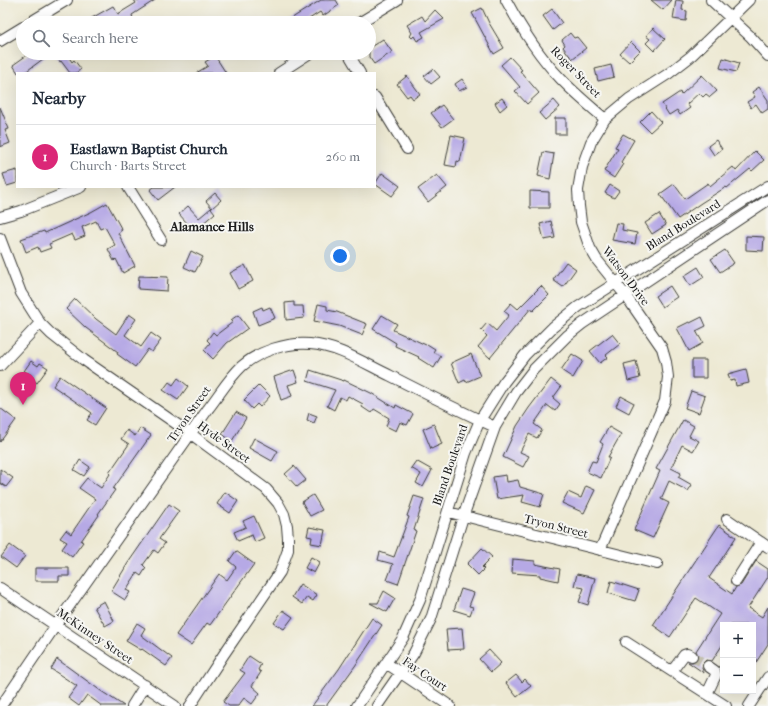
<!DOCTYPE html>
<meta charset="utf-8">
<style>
body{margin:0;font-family:"IM FELL French Canon",serif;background:#f6f6f7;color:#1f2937}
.controls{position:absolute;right:12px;bottom:12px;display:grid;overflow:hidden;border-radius:0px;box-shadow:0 4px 16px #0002}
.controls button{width:36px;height:36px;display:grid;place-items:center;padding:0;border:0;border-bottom:1px solid #e0e1e3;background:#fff;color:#1f2937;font:20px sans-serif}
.you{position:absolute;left:340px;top:256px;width:14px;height:14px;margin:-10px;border:3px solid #fff;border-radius:50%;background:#1a73e8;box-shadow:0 0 0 6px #1a73e833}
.badge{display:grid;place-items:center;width:26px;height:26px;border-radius:50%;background:#db2777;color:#fff;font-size:13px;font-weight:700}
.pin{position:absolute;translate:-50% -33px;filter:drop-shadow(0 1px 2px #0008)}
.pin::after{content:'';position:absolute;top:21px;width:14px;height:12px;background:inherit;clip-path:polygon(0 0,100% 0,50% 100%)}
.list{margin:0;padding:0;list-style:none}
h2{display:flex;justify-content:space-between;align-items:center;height:52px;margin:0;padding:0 16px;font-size:17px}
h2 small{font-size:13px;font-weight:400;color:#747a83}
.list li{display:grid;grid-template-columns:26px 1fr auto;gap:12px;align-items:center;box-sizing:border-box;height:64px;padding:0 16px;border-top:1px solid #e0e1e3}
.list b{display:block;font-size:15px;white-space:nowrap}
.list p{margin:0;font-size:13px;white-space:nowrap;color:#747a83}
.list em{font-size:13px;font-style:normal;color:#747a83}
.icon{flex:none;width:22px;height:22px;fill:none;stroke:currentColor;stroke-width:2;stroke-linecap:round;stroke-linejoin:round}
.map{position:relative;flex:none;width:768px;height:706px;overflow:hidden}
.search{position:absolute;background:#fff;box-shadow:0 4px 16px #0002;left:16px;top:16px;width:360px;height:44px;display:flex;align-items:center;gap:10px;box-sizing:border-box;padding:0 14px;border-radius:22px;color:#747a83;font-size:15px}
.panel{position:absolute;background:#fff;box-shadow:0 4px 16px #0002;left:16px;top:72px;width:360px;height:116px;border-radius:0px}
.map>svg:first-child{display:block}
.building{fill:#b6a9e5}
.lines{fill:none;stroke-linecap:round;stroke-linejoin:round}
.minor-tunnel{stroke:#c3c0ae;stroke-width:10;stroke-dasharray:10 5;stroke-linecap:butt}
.minor-casing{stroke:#3b3b37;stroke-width:12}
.minor{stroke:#fff;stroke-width:10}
.labels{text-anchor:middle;stroke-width:4;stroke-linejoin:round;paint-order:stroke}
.street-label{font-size:12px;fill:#1c1c1c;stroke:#f6f6f2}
.neighbourhood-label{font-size:13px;font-weight:bold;fill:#1c1c1c;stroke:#f6f6f2}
</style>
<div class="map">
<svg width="768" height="706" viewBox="0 0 768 706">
<rect width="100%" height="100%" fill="#f6f6f2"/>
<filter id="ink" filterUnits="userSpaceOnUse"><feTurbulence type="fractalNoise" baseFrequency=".025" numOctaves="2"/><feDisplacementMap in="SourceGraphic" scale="8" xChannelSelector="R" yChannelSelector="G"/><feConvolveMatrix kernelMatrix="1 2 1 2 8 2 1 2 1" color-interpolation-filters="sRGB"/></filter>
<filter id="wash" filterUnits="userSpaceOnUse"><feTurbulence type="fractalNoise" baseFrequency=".012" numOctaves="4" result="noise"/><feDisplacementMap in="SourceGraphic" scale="16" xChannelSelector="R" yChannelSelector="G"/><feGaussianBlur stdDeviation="0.9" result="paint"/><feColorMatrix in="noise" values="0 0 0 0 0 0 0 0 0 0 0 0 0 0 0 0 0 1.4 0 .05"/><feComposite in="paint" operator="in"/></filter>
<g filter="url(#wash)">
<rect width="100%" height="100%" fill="#ede9d3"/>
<g id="blocks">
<path class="building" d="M 134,0 L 155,0 L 132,15 L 133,19 L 126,23 L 83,23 L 113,6 L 118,14 L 136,3 Z
M 321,0 L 336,0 L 339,5 L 323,16 L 320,12 L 303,23 L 284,23 Z
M 651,0 L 672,0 L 663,10 Z
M 676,0 L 683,1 L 682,10 L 687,11 L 686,21 L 673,19 Z
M 482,8 L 489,23 L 504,48 L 494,54 L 472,13 Z
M 552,9 L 562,23 L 553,30 L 543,16 Z
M 435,10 L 444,19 L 421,32 L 424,37 L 417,41 L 414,36 L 412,38 L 410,36 L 412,33 L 407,25 L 422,16 L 425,21 Z
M 653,28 L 665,39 L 654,51 L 646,43 L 650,39 L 646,36 Z
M 570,33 L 574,38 L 577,37 L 586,48 L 572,59 L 563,47 L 565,45 L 562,40 Z
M 383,39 L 392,52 L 374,64 L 369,57 L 369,48 Z
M 631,42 L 640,51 L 629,62 L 620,54 Z
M 30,53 L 51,53 L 24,73 L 18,73 L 13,65 Z
M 54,53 L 66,53 L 72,62 L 74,60 L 81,69 L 76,73 L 70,73 L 61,61 L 60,62 Z
M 215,56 L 226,73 L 196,73 L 208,66 L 205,62 Z
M 510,57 L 522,70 L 520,71 L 539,93 L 527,104 L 515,91 L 520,87 L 501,65 Z
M 723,58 L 739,63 L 736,72 L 720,68 Z
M 611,65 L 614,77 L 598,81 L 595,69 Z
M 433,69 L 440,77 L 431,84 L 424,76 Z
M 702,75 L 717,91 L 710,97 L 706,94 L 703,97 L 699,93 L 687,104 L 690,108 L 680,115 L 677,110 L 669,115 L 662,104 L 680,92 L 681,95 Z
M 407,76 L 420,94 L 413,99 L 410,95 L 407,97 L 397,84 Z
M 462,79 L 467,87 L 459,91 L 455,84 Z
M 759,87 L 768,100 L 768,109 L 762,113 L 756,104 L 751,108 L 747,102 L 755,97 L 752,92 Z
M 502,98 L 507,105 L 500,111 L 495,103 Z
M 554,100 L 560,107 L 545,120 L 539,113 Z
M 442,105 L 453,119 L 442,127 L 431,113 Z
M 0,107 L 9,129 L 5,130 L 10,143 L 0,147 Z
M 651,111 L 661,122 L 650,132 L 640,122 Z
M 555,118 L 566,118 L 566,134 L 555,134 Z
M 623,134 L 634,140 L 621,162 L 623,164 L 614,178 L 604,171 L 618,148 L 615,147 Z
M 451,135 L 465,138 L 460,162 L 457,161 L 456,167 L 445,165 Z
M 716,140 L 722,149 L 714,155 L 708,146 Z
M 755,151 L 764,160 L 752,171 L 750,169 L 727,188 L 726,187 L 701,203 L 678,219 L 660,194 L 674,184 L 685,199 L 708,183 L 710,186 L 733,167 L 736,171 Z
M 543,152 L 554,154 L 550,179 L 538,176 Z
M 17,170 L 17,183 L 7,186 L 3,174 Z
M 382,173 L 400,186 L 392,196 L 375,184 Z
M 437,175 L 447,187 L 428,202 L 418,189 Z
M 610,185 L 619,191 L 614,198 L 605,193 Z
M 154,187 L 175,187 L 158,200 L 150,190 Z
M 530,191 L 549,192 L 549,208 L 530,208 Z
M 215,193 L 221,200 L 212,208 L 206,201 Z
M 107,203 L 122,230 L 118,233 L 135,266 L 123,273 L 116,259 L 114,261 L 108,249 L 115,245 L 105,227 L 100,229 L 96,221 L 82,227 L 85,236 L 75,240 L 72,234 L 49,244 L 51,248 L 40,252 L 38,247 L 26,252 L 21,239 L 44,231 L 45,233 L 91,212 Z
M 188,206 L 199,218 L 211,208 L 215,213 L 194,231 L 179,214 Z
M 659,214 L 666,225 L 652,234 L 645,223 Z
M 551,221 L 555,238 L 544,240 L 540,224 Z
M 616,223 L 623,224 L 622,230 L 637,233 L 635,244 L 612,240 Z
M 746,236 L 764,237 L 763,251 L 746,250 Z
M 725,250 L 734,263 L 720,272 L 711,259 Z
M 191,251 L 203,257 L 195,272 L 184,267 Z
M 566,262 L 576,269 L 563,287 L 553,280 Z
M 245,265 L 253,281 L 238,289 L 230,273 Z
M 698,267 L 704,277 L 690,286 L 684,276 Z
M 139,276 L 168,277 L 167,291 L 138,289 Z
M 541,286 L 549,295 L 533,311 L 531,308 L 490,358 L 478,347 L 487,336 L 481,330 L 487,323 L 496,331 L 509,315 L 504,311 L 511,303 L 518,309 Z
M 670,286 L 677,297 L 662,307 L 655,296 Z
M 75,299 L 96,319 L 116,334 L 129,314 L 136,319 L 125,335 L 141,347 L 151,333 L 161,340 L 152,352 L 148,349 L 135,367 L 117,354 L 118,352 L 86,328 L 66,309 Z
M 294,302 L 294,306 L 303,306 L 304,318 L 286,320 L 285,303 Z
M 318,304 L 327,306 L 327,310 L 337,312 L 367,324 L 362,335 L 339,326 L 314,321 Z
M 262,307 L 263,310 L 270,307 L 275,318 L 258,325 L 253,311 Z
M 238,315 L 248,328 L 227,343 L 213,359 L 204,350 L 210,343 L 207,340 L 213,332 L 216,335 L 233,322 L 231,320 Z
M 382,315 L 397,324 L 393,330 L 426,345 L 427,344 L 435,349 L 433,352 L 441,356 L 434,368 L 418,358 L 419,357 L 395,346 L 396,343 L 373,329 Z
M 702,317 L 706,326 L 696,331 L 703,343 L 689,351 L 677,328 L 689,322 L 690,323 Z
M 612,334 L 620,344 L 606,355 L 608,357 L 600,363 L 590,351 Z
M 471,354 L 480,376 L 466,382 L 465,380 L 459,383 L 451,363 Z
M 572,354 L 583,361 L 573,378 L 561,370 Z
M 692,360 L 706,360 L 706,378 L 692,378 Z
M 31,361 L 38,366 L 40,363 L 48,368 L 37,383 L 29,378 L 31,375 L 24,371 Z
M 636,361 L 640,378 L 628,381 L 624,364 Z
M 746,369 L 749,383 L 736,386 L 735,380 L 730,381 L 728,374 Z
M 294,370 L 298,382 L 288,385 L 292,396 L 281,400 L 274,377 Z
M 310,370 L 344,381 L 344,380 L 371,393 L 395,408 L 396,405 L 413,414 L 407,425 L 400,422 L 396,431 L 386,426 L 389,418 L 374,409 L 371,413 L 362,407 L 363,404 L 348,396 L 346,400 L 340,397 L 334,410 L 327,406 L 335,390 L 307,381 Z
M 60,376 L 106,408 L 95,425 L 87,420 L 92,413 L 53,386 Z
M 178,378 L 188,386 L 178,400 L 163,390 L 169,382 L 173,385 Z
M 551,379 L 561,387 L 553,398 L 560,404 L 555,411 L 547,405 L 534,424 L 542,430 L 537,438 L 529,434 L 520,452 L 529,456 L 523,467 L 503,457 L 517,426 L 529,408 Z
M 259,385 L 270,396 L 260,407 L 257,404 L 252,409 L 244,400 Z
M 691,391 L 705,396 L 699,413 L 685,408 Z
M 621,396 L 634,403 L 629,413 L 616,406 Z
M 0,408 L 16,420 L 0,442 Z
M 236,412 L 246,418 L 232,441 L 222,434 Z
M 309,413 L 317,416 L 314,423 L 307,420 Z
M 683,420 L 694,426 L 689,436 L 699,441 L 693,451 L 682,445 L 671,468 L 681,473 L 678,477 L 692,485 L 688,491 L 669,481 L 661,499 L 669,503 L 653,538 L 634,530 L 660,471 L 656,469 Z
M 434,424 L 442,444 L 431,449 L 423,429 Z
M 609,427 L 621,434 L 608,457 L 610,457 L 601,478 L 587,472 L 592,461 L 596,462 L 603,444 L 600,442 Z
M 140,428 L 151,435 L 113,489 L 115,490 L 98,514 L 99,515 L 81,541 L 83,542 L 72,557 L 62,549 L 67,542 L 60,538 L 66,530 L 71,534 L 95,499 L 79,488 L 87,478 L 101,488 L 110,474 L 109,473 L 129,444 L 121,439 L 127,430 L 135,436 Z
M 254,438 L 278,451 L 272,461 L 249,448 Z
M 80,460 L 90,467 L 84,476 L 74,470 Z
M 416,461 L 432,470 L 423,487 L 416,483 L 421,474 L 411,468 Z
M 294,466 L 306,480 L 297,487 L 285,474 Z
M 0,469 L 13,478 L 6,487 L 0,483 Z
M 506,475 L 507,482 L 518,480 L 520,487 L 544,494 L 540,507 L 522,502 L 524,495 L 497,499 L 493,477 Z
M 586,486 L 595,490 L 584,513 L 562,503 L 568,492 L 581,498 Z
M 225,492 L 238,501 L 230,513 L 217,504 Z
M 313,495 L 322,510 L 310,516 L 302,502 Z
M 414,496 L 424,499 L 414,530 L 416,531 L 398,584 L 387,580 L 393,564 L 378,560 L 380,552 L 394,557 L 409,517 L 407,516 Z
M 169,504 L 179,511 L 159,539 L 165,543 L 158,553 L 154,550 L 143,565 L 146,568 L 141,576 L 137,573 L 126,590 L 130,592 L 125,600 L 111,591 L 128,563 Z
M 254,516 L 264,538 L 255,542 L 252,535 L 238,541 L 234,532 L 246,527 L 243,521 Z
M 719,525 L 736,537 L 709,578 L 732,594 L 736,587 L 741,585 L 756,561 L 768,569 L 768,577 L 748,608 L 762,617 L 768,607 L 768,644 L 753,667 L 753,625 L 723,625 L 723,644 L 712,661 L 706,660 L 703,663 L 702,668 L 704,673 L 688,662 L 693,662 L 698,659 L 698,655 L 696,651 L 720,614 L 696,598 L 670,637 L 653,625 Z
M 309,527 L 325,530 L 322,545 L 311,543 L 312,537 L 307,536 Z
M 10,545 L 25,556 L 16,568 L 1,557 Z
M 482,548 L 492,557 L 482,567 L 484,569 L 478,575 L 467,564 Z
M 236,551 L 254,564 L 210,625 L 207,623 L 191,645 L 176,635 L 219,574 L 227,580 L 236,567 L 229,561 Z
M 311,557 L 320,562 L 314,573 L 305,568 Z
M 513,559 L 535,561 L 535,564 L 560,569 L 558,581 L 540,577 L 540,575 L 512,573 Z
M 35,568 L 69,568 L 69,576 L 59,576 L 59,581 L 35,581 Z
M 577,574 L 595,578 L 588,605 L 579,602 L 584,588 L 574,586 Z
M 611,581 L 639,590 L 635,601 L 608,593 Z
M 300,584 L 317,595 L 313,601 L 307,597 L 302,604 L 292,597 Z
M 461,589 L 474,593 L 469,606 L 473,607 L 470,615 L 454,610 Z
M 384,591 L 395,598 L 387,612 L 370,603 L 378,603 Z
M 104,601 L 114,621 L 105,626 L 94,607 Z
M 283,610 L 293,617 L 284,629 L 274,623 Z
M 372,618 L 382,625 L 355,666 L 326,706 L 312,706 L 339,669 Z
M 137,623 L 145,628 L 141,635 L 172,658 L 166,666 L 142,649 L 141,650 L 126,641 Z
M 462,628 L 464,649 L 448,650 L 446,629 Z
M 489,650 L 501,663 L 491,672 L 479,659 Z
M 249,656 L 261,664 L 258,670 L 261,672 L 252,686 L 260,693 L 252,704 L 244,698 L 238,706 L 229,706 L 223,702 L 245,673 L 240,670 Z
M 57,659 L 101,691 L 124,706 L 102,706 L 87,695 L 79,706 L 68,698 L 77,686 L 51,669 Z
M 516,675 L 522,682 L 525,679 L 531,686 L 517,697 L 506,683 Z"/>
</g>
</g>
<g filter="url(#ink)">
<use href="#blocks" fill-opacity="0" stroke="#3b3b37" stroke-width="1"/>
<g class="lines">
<path class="minor-tunnel" d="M 692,656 L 708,666"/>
<g class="minor-casing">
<path id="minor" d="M 506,0 C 521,28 538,55 560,78 C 574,93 590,106 605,119
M 711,0 L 750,36 L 768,56
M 29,23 L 67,0
M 359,23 L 397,0
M 0,41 L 23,27
M 348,53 L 360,73
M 279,73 L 310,53
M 375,97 L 407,149
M 128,187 L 161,240
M 0,217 L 21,211 L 81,187
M 0,238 L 21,293 L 40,323 L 51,334 L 84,360 L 191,434 L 266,489 L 278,503 L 284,514 L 287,526 L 288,538 L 288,550 L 280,572 L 224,654 L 190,706
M 0,366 L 40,323
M 448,512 L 657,564
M 727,519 L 768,547
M 600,550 L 665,401 L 668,377 L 666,362 L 662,348 L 626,296 L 597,260 L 590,248 L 581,222 L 579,206 L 578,190 L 582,167 L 591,142 L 605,119 L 629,99 L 668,74 L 690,57 L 749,0
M 736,581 L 761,542
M 0,588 L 175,706
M 626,642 L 726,706
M 386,663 L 450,706
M 672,671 L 684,655 L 687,654 L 692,656
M 707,694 L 716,675 L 715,671 L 708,666
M 1,706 L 56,625 L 208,409 C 219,395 229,378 242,366 C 259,351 287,342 310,344 C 338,346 364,363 389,375 C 424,393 460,411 495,427
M 132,706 L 145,685
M 357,706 L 403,638 L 420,600 L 466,453 L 480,420 L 504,382 L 525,355 L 553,327 L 578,307 L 768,186
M 377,706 L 414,653 L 431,619 L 463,517 L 495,427 L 516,392 L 533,370 L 567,336 L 582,324 L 768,200
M 749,706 L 768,677"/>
</g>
<use href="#minor" class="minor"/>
</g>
</g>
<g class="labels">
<g class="street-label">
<text transform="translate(576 72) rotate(46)" y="4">Roger Street</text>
<text transform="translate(683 225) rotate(-32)" y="4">Bland Boulevard</text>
<text transform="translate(626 276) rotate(53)" y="4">Watson Drive</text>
<text transform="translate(189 414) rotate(-55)" y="4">Tryon Street</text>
<text transform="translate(224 442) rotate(36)" y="4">Hyde Street</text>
<text transform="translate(450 465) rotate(-71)" y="4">Bland Boulevard</text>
<text transform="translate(556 526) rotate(14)" y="4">Tryon Street</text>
<text transform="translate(95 636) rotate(34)" y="4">McKinney Street</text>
<text transform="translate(425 674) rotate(34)" y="4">Fay Court</text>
</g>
<g class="neighbourhood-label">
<text x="212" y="231">Alamance Hills</text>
</g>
</g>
</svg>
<div class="controls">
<button>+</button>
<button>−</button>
</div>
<div class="you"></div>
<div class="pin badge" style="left:23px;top:405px">1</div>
<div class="search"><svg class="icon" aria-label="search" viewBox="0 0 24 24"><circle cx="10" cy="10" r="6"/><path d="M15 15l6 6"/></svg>Search here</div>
<section class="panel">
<h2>Nearby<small></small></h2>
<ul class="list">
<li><span class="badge">1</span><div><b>Eastlawn Baptist Church</b><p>Church · Barts Street</p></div><em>260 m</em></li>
</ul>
</section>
</div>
